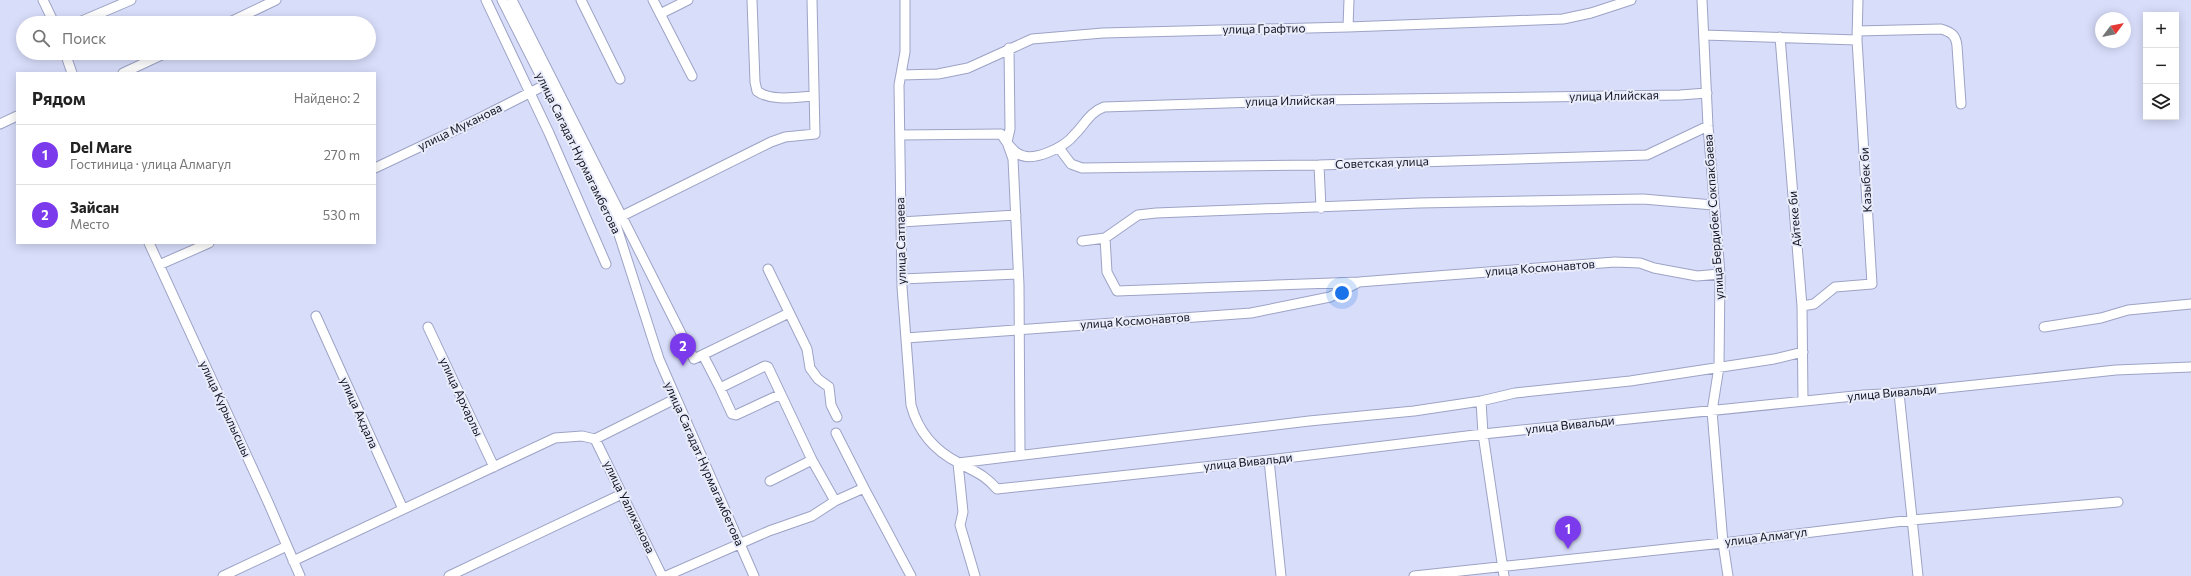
<!DOCTYPE html>
<html lang="ru">
<meta charset="utf-8">
<style>
body{margin:0;font-family:Commissioner,sans-serif;background:#f2f2f2;color:#222}
.controls{position:absolute;right:12px;top:12px;display:grid;overflow:hidden;border-radius:0px;box-shadow:0 2px 10px #0003}
.controls button{width:36px;height:36px;display:grid;place-items:center;padding:0;border:0;border-bottom:1px solid #e0e0e0;background:#fff;color:#222;font:20px sans-serif}
.compass{position:absolute;left:2095px;top:12px;width:36px;height:36px;border-radius:50%;background:#fff;box-shadow:0 2px 10px #0003;rotate:58deg}
.you{position:absolute;left:1342px;top:293px;width:14px;height:14px;margin:-10px;border:3px solid #fff;border-radius:50%;background:#1a73e8;box-shadow:0 0 0 6px #1a73e833}
.badge{display:grid;place-items:center;width:26px;height:26px;border-radius:50%;background:#7c3aed;color:#fff;font-size:13px;font-weight:700}
.pin{position:absolute;translate:-50% -33px;filter:drop-shadow(0 1px 2px #0008)}
.pin::after{content:'';position:absolute;top:21px;width:14px;height:12px;background:inherit;clip-path:polygon(0 0,100% 0,50% 100%)}
.list{margin:0;padding:0;list-style:none}
h2{display:flex;justify-content:space-between;align-items:center;height:52px;margin:0;padding:0 16px;font-size:17px}
h2 small{font-size:13px;font-weight:400;color:#767676}
.list li{display:grid;grid-template-columns:26px 1fr auto;gap:12px;align-items:center;box-sizing:border-box;height:60px;padding:0 16px;border-top:1px solid #e0e0e0}
.list b{display:block;font-size:15px;white-space:nowrap}
.list p{margin:0;font-size:13px;white-space:nowrap;color:#767676}
.list em{font-size:13px;font-style:normal;color:#767676}
.icon{flex:none;width:22px;height:22px;fill:none;stroke:currentColor;stroke-width:2;stroke-linecap:round;stroke-linejoin:round}
.map{position:relative;flex:none;width:2191px;height:576px;overflow:hidden}
.search{position:absolute;background:#fff;box-shadow:0 2px 10px #0003;left:16px;top:16px;width:360px;height:44px;display:flex;align-items:center;gap:10px;box-sizing:border-box;padding:0 14px;border-radius:22px;color:#767676;font-size:15px}
.panel{position:absolute;background:#fff;box-shadow:0 2px 10px #0003;left:16px;top:72px;width:360px;height:172px;border-radius:0px}
.map>svg:first-child{display:block}
.lines{fill:none;stroke-linecap:round;stroke-linejoin:round}
.minor-casing{stroke:#9da3c5;stroke-width:11}
.minor{stroke:#fff;stroke-width:9}
.labels{text-anchor:middle;stroke-width:4;stroke-linejoin:round;paint-order:stroke}
.street-label{font-size:12px;fill:#121420;stroke:#e9ecfa}
</style>
<div class="map">
<svg width="2191" height="576" viewBox="0 0 2191 576">
<rect width="100%" height="100%" fill="#d8ddfa"/>
<g class="lines">
<g class="minor-casing">
<path id="minor" d="M 43,0 L 54,23
M 486,0 L 549,133 L 606,264
M 502,0 L 615,222 L 659,359 L 754,576
M 512,0 L 694,359 L 789,313
M 581,0 L 620,79
M 653,0 L 692,76
M 752,0 L 755,82 L 757,91 C 772,102 797,97 814,96
M 905,0 L 905,52 L 899,85 L 900,155 L 902,287 L 911,405 C 918,431 935,451 959,463 C 975,472 984,474 997,489 L 1269,460 L 1483,434 L 1864,395 L 1899,393 L 2116,370 L 2191,367
M 1702,0 L 1708,126 L 1720,274 L 1719,367 L 1712,411 L 1723,543 L 1728,576
M 660,14 L 688,0
M 77,23 L 131,0
M 228,23 L 276,0
M 1348,27 L 1349,0
M 1857,31 L 1941,29 C 1951,32 1956,35 1957,46 L 1961,104
M 1704,35 L 1857,40
M 1780,37 L 1802,306 L 1803,401
M 1009,48 L 1010,129 L 1007,142 L 1013,159 L 1019,285 L 1020,455
M 65,53 L 72,73
M 123,73 L 166,53
M 901,75 L 938,74 L 968,68 L 1032,39 L 1103,33 L 1348,27 L 1563,19 L 1591,13 L 1631,0
M 0,124 L 17,116
M 900,135 L 1001,134 C 1005,140 1011,149 1017,153 C 1032,164 1065,147 1075,134 C 1085,124 1090,112 1104,107 L 1320,100 L 1680,95 L 1707,93
M 1059,148 L 1071,164 L 1082,168 L 1319,165 L 1647,155 L 1708,126
M 1319,165 L 1321,208
M 375,168 L 464,126 L 545,85
M 618,218 L 771,142 L 785,137 L 815,134 L 812,0
M 901,222 L 1016,215
M 1105,238 L 1107,272 L 1117,291 L 1359,282 L 1615,262 L 1640,263 L 1654,268 L 1697,276 L 1720,274
M 1082,241 L 1105,238 L 1138,215 L 1156,213 L 1419,203 L 1643,199 L 1713,205
M 149,243 L 268,502 L 300,576
M 159,265 L 209,243
M 768,269 L 807,349 L 810,368 L 818,379 L 829,387 L 831,405 L 837,417
M 902,279 L 1018,274
M 1802,306 L 1814,304 L 1835,287 L 1872,284 L 1857,40 L 1858,0
M 316,316 L 403,509
M 428,327 L 494,467
M 2044,327 L 2101,318 L 2128,310 L 2191,304
M 906,338 L 1251,313 L 1330,297 L 1357,283
M 703,355 L 720,388 L 765,366 L 768,367 L 812,460 L 770,481
M 720,388 L 732,414 L 736,415 L 781,394
M 1899,393 L 1918,576
M 1481,401 L 1483,434 L 1504,576
M 595,439 L 662,576
M 812,460 L 835,501
M 1269,460 L 1281,576
M 958,463 L 1309,421 L 1414,411 L 1481,401 L 1515,393 L 1630,381 L 1774,359 L 1803,352
M 958,463 L 963,512 L 960,525 L 975,576
M 864,488 L 911,576
M 293,561 L 555,438 L 582,436 L 595,439 L 675,399
M 223,576 L 287,546
M 449,576 L 622,494
M 666,576 L 769,531 L 812,516 L 835,501 L 864,488 L 836,433
M 1414,576 L 1723,543 L 1912,520 L 2118,502"/>
</g>
<use href="#minor" class="minor"/>
</g>
<g class="labels">
<g class="street-label">
<text transform="translate(1264 29) rotate(-1)" y="4">улица Графтио</text>
<text transform="translate(1614 96) rotate(-1)" y="4">улица Илийская</text>
<text transform="translate(1290 101) rotate(-1)" y="4">улица Илийская</text>
<text transform="translate(460 127) rotate(-26)" y="4">улица Муканова</text>
<text transform="translate(578 153) rotate(64)" y="4">улица Сагадат Нурмагамбетова</text>
<text transform="translate(1382 163) rotate(-2)" y="4">Советская улица</text>
<text transform="translate(1866 180) rotate(-93)" y="4">Казыбек би</text>
<text transform="translate(1714 217) rotate(-94)" y="4">улица Бердибек Сокпакбаева</text>
<text transform="translate(1795 219) rotate(-95)" y="4">Айтеке би</text>
<text transform="translate(901 241) rotate(-91)" y="4">улица Сатпаева</text>
<text transform="translate(1540 268) rotate(-4)" y="4">улица Космонавтов</text>
<text transform="translate(1135 321) rotate(-4)" y="4">улица Космонавтов</text>
<text transform="translate(1892 393) rotate(-5)" y="4">улица Вивальди</text>
<text transform="translate(461 397) rotate(65)" y="4">улица Архарлы</text>
<text transform="translate(225 409) rotate(65)" y="4">улица Курылысшы</text>
<text transform="translate(359 413) rotate(66)" y="4">улица Акдала</text>
<text transform="translate(1570 425) rotate(-6)" y="4">улица Вивальди</text>
<text transform="translate(1248 462) rotate(-6)" y="4">улица Вивальди</text>
<text transform="translate(704 464) rotate(66)" y="4">улица Сагадат Нурмагамбетова</text>
<text transform="translate(629 507) rotate(64)" y="4">улица Уалиханова</text>
<text transform="translate(1766 537) rotate(-7)" y="4">улица Алмагул</text>
</g>
</g>
</svg>
<div class="controls">
<button>+</button>
<button>−</button>
<button><svg class="icon" aria-label="layers" viewBox="0 0 24 24"><path d="M12 4l9 5-9 5-9-5zM3 14l9 5 9-5"/></svg></button>
</div>
<svg class="compass" viewBox="-18 -18 36 36"><path d="M0-13l5 13h-10z" fill="#e53935"/><path d="M0 13l5-13h-10z" fill="#767676"/></svg>
<div class="you"></div>
<div class="pin badge" style="left:1568px;top:549px">1</div>
<div class="pin badge" style="left:683px;top:366px">2</div>
<div class="search"><svg class="icon" aria-label="search" viewBox="0 0 24 24"><circle cx="10" cy="10" r="6"/><path d="M15 15l6 6"/></svg>Поиск</div>
<section class="panel">
<h2>Рядом<small>Найдено: 2</small></h2>
<ul class="list">
<li><span class="badge">1</span><div><b>Del Mare</b><p>Гостиница · улица Алмагул</p></div><em>270 m</em></li>
<li><span class="badge">2</span><div><b>Зайсан</b><p>Место</p></div><em>530 m</em></li>
</ul>
</section>
</div>
